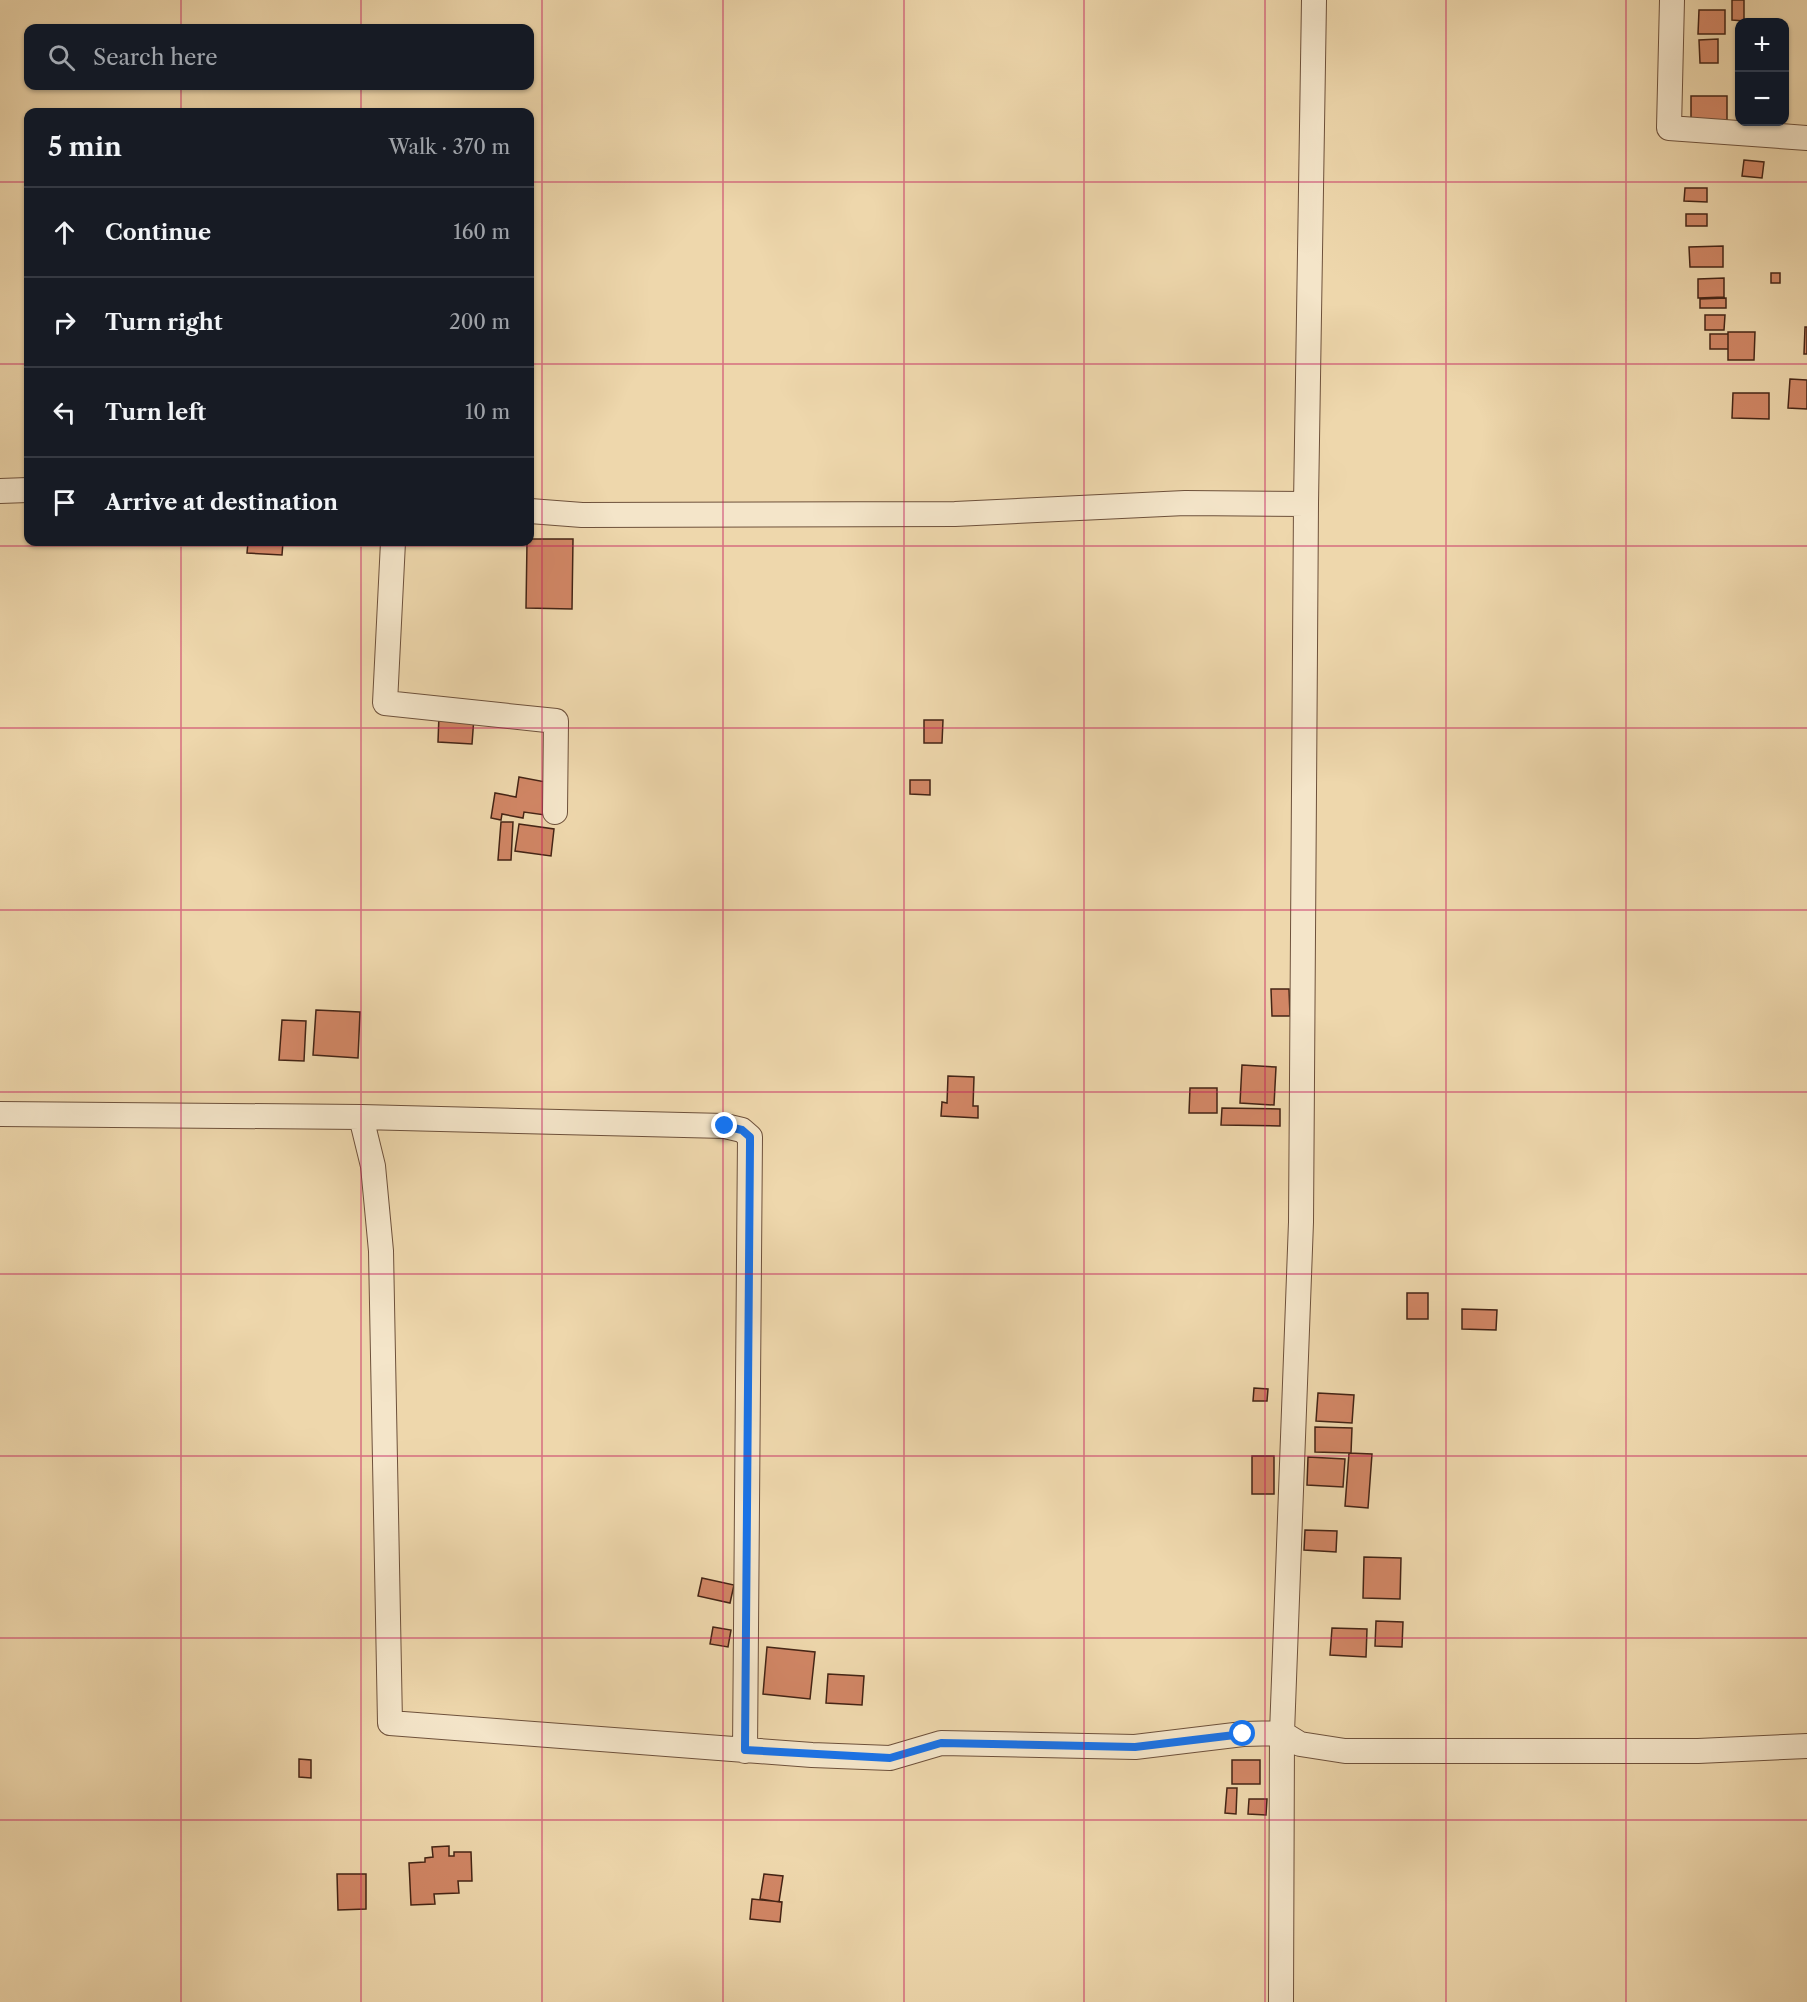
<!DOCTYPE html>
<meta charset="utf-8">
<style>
body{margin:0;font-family:"Libre Caslon Text",serif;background:#20242c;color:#f1f3f6}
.controls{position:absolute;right:18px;top:18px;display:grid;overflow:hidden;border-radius:12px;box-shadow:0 2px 4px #0004}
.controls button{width:54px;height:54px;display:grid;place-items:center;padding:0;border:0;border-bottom:2px solid #363941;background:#171b24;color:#f1f3f6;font:30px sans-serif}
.stop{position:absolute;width:18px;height:18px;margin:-14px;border:4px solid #1a73e8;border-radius:50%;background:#fff}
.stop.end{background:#1a73e8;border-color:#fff;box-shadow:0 2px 6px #0008}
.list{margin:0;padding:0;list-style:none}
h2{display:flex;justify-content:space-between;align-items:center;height:78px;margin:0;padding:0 24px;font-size:26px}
h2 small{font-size:20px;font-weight:400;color:#9ea1a6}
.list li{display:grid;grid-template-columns:39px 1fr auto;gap:18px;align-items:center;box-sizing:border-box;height:90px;padding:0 24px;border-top:2px solid #363941}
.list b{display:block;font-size:22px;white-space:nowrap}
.list em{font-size:20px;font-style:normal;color:#9ea1a6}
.icon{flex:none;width:33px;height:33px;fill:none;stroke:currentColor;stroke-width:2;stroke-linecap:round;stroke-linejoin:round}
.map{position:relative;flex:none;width:1807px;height:2002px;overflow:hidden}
.search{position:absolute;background:#171b24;box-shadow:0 2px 4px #0004;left:24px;top:24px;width:510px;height:66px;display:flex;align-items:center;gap:15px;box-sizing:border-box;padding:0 21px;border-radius:12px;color:#9ea1a6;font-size:22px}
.panel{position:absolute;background:#171b24;box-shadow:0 2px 4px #0004;left:24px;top:108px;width:510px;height:438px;border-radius:12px}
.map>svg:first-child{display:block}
.building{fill:#d18665;stroke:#442415;stroke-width:1.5}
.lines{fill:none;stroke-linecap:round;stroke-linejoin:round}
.street-casing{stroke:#6e513b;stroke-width:26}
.street{stroke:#f4e5c9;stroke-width:24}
.route{stroke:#1a73e8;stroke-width:8}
.grid{fill:none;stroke:#c2185b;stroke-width:1.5;stroke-opacity:0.55}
</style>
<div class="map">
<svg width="1807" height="2002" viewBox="0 0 1807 2002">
<rect width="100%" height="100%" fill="#eed7ac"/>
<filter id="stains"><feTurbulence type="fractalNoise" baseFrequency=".00333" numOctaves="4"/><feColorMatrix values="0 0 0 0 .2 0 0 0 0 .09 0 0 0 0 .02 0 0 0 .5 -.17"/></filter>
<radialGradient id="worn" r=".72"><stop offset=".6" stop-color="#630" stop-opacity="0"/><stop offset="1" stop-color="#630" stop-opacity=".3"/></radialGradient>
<path class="building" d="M 1732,0 L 1744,0 L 1744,21 L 1732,20 Z
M 1699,10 L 1725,10 L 1725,34 L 1698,34 Z
M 1718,39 L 1718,63 L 1700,63 L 1699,40 Z
M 1691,96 L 1727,96 L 1727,125 L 1691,125 Z
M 1744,160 L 1764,162 L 1762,178 L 1742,176 Z
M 1685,188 L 1707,188 L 1707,202 L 1684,201 Z
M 1686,214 L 1707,214 L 1707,226 L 1686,226 Z
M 1723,246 L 1723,267 L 1690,267 L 1689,247 Z
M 1771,273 L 1780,273 L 1780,283 L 1771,283 Z
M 1724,278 L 1724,297 L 1698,298 L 1698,279 Z
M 1726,298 L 1726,308 L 1700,308 L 1700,299 Z
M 1705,315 L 1725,315 L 1724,330 L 1705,330 Z
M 1805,327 L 1807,327 L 1807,354 L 1804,354 Z
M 1728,332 L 1755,332 L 1754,360 L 1728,360 Z
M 1710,334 L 1728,334 L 1728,349 L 1710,349 Z
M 1790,379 L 1807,380 L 1807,409 L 1788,408 Z
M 1733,393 L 1769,393 L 1769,419 L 1732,418 Z
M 530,539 L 573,539 L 572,609 L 526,608 L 527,542 Z
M 248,542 L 283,542 L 282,555 L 247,553 Z
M 439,715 L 474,717 L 472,744 L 438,742 Z
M 924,720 L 943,720 L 942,743 L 924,743 Z
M 519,777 L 551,783 L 545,815 L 524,812 L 523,818 L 502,814 L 501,820 L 491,818 L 495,793 L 516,797 Z
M 910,780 L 930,780 L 930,795 L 910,794 Z
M 501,822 L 513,822 L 511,860 L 498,860 Z
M 519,824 L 554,829 L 551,856 L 515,851 Z
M 1271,989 L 1289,989 L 1290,1016 L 1272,1016 Z
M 316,1010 L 360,1012 L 358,1058 L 313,1055 Z
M 282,1020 L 306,1021 L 304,1061 L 279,1060 Z
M 1242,1065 L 1276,1067 L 1274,1105 L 1240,1103 Z
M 948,1076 L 974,1077 L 973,1106 L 978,1106 L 978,1118 L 941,1116 L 942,1102 L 947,1103 Z
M 1190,1088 L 1217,1088 L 1217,1113 L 1189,1113 Z
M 1222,1108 L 1280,1109 L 1280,1126 L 1221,1125 Z
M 1407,1293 L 1428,1293 L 1428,1319 L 1407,1319 Z
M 1462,1309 L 1497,1310 L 1496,1330 L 1462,1329 Z
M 1254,1388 L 1268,1389 L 1267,1401 L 1253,1401 Z
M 1318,1393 L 1354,1395 L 1352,1423 L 1316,1421 Z
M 1315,1427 L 1352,1428 L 1351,1453 L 1315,1452 Z
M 1349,1453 L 1372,1454 L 1368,1508 L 1345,1506 Z
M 1252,1456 L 1274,1456 L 1274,1494 L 1252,1494 Z
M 1308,1457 L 1345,1459 L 1343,1487 L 1307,1485 Z
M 1305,1530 L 1337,1531 L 1336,1552 L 1304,1550 Z
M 1364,1557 L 1401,1558 L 1400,1599 L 1363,1598 Z
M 702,1578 L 734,1585 L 730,1603 L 698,1596 Z
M 1376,1621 L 1403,1622 L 1402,1647 L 1375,1646 Z
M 713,1627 L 731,1630 L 728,1647 L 710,1644 Z
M 1332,1628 L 1367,1629 L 1366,1657 L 1330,1655 Z
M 767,1647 L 815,1652 L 810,1699 L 763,1694 Z
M 828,1674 L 864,1676 L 862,1705 L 826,1703 Z
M 299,1759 L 311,1760 L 311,1778 L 299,1777 Z
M 1232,1760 L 1260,1760 L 1260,1784 L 1232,1784 Z
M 1227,1788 L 1237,1788 L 1236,1814 L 1225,1813 Z
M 1249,1799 L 1267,1799 L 1266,1815 L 1248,1814 Z
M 449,1846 L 449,1856 L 454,1856 L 454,1852 L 471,1852 L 472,1881 L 458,1881 L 459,1893 L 434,1894 L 435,1904 L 411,1905 L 409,1863 L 425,1862 L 425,1858 L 433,1857 L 432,1847 Z
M 337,1874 L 366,1874 L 366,1909 L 338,1910 Z
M 764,1874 L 783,1876 L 779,1902 L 760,1899 Z
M 752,1899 L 782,1902 L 780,1922 L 750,1919 Z"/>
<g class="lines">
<g class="street-casing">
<path id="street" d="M 1672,0 L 1669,128 L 1807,138
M 0,491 L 28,490
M 530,511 L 582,515 L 955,514 L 1185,503 L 1306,504
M 393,542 L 385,703 L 556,721 L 555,812
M 0,1114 L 361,1117 L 373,1166 L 381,1251 L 390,1723 L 812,1755 L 890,1758 L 941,1743 L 1135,1747 L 1243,1734 L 1282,1733 L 1300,1744 L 1345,1751 L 1698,1751 L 1807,1746
M 361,1117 L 725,1126 L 742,1130 L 750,1137 L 745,1751
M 1281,2002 L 1282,1733 L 1301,1222 L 1306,504 L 1314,0"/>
</g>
<use href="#street" class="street"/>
</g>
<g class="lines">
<path class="route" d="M 725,1126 L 742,1130 L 750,1137 L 750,1144 L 745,1750 L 890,1758 L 941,1743 L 1135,1747 L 1243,1734"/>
</g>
<path class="grid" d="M 181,0 L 181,28M 361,0 L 361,28M 542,0 L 542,2002M 723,0 L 723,2002M 904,0 L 904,2002M 1084,0 L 1084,2002M 1265,0 L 1265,2002M 1446,0 L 1446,2002M 1626,0 L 1626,2002M 181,86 L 181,112M 361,86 L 361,112M 0,182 L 28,182M 530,182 L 1807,182M 0,364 L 28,364M 530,364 L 1807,364M 181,542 L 181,2002M 361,542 L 361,2002M 0,546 L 1807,546M 0,728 L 1807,728M 0,910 L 1807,910M 0,1092 L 1807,1092M 0,1274 L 1807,1274M 0,1456 L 1807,1456M 0,1638 L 1807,1638M 0,1820 L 1807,1820"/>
<rect width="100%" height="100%" filter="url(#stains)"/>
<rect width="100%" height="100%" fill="url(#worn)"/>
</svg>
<div class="controls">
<button>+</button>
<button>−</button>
</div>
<div class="stop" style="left:1243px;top:1734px"></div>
<div class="stop end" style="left:725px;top:1126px"></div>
<div class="search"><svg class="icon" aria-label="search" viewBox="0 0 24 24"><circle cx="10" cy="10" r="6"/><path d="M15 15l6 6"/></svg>Search here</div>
<section class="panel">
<h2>5 min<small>Walk · 370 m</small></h2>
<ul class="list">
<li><svg class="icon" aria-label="ahead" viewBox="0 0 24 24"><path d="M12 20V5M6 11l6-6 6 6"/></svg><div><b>Continue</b></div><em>160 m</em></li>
<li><svg class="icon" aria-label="right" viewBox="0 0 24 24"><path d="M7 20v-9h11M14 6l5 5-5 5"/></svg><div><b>Turn right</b></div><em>200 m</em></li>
<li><svg class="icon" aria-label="left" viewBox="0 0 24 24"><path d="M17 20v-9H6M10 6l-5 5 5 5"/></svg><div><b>Turn left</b></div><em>10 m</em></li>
<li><svg class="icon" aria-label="arrive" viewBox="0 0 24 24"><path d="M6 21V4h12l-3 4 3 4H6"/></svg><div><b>Arrive at destination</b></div></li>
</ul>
</section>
</div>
